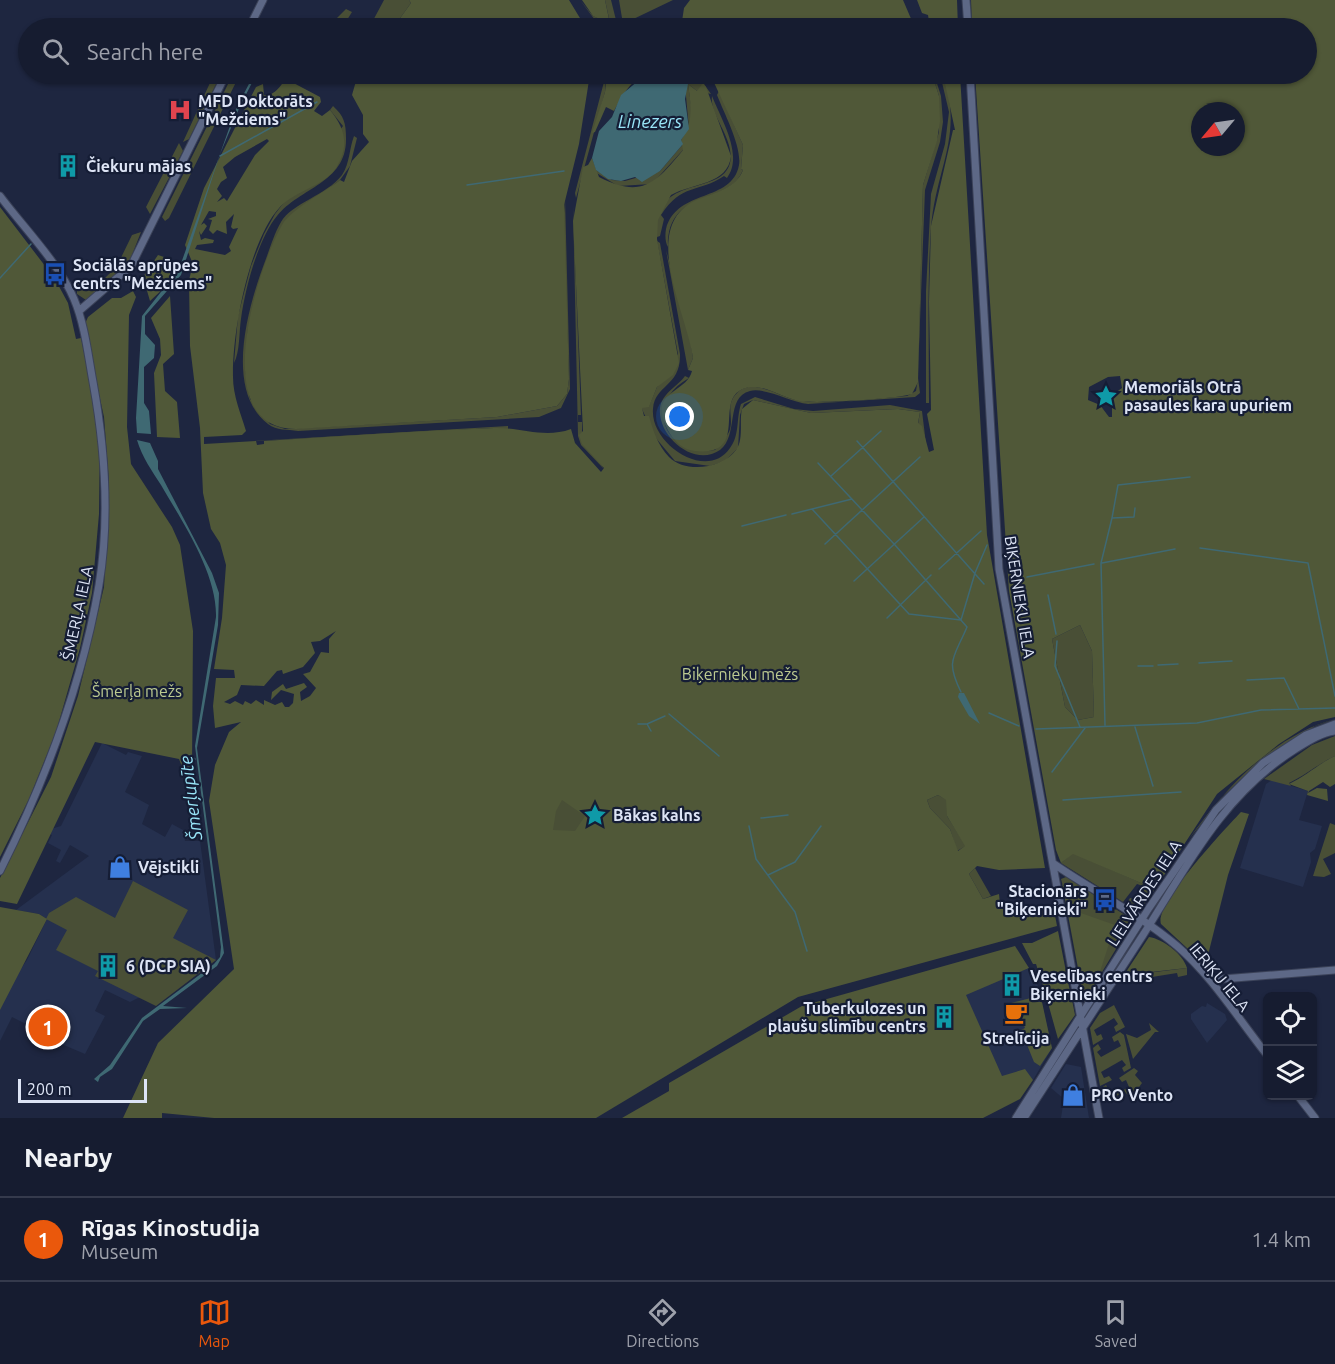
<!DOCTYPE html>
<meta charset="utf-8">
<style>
body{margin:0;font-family:Ubuntu,sans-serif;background:#1f2538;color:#f1f3f6}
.controls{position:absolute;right:18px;bottom:18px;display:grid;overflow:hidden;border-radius:9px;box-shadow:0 2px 4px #0004}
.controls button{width:54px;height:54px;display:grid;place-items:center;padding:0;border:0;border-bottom:2px solid #353a4c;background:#161c30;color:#f1f3f6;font:30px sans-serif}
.compass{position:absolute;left:1191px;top:102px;width:54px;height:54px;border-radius:50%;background:#161c30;box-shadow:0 2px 4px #0004;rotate:241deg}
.scale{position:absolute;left:18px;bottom:15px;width:129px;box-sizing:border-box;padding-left:6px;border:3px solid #dde4f5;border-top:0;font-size:16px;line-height:21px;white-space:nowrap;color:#dde4f5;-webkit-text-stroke:4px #151d35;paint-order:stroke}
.you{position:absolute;left:680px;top:417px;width:21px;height:21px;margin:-15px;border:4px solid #fff;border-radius:50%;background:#1a73e8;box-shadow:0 0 0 9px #1a73e833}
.badge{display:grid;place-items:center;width:39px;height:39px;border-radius:50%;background:#ea580c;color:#fff;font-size:20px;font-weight:700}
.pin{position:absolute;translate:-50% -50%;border:3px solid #fff;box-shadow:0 2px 6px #0006}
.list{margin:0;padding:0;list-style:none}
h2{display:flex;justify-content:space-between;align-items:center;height:78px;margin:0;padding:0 24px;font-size:26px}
h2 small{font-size:20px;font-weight:400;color:#9ea1ab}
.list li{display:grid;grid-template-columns:39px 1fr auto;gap:18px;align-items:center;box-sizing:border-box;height:84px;padding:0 24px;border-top:2px solid #353a4c}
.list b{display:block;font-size:22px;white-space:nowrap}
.list p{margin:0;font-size:20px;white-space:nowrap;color:#9ea1ab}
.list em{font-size:20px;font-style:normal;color:#9ea1ab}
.icon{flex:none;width:33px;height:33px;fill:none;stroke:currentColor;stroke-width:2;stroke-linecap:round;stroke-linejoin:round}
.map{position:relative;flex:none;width:1335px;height:1118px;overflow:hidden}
.search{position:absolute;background:#161c30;box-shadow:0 2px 4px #0004;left:18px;right:18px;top:18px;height:66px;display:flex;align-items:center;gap:15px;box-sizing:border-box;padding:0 21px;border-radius:33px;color:#9ea1ab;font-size:22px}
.sheet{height:162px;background:#161c30}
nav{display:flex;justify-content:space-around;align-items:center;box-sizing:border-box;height:84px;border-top:2px solid #353a4c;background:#161c30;font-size:16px;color:#9ea1ab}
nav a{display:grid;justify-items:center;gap:3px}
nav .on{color:#ea580c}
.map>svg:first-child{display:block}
.built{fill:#25304e}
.green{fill:#494f36}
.forest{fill:#505838;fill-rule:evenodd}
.water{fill:#3f6973}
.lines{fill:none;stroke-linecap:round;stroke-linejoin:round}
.stream{stroke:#3f6973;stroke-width:1.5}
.secondary-casing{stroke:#3b4258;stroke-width:9}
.secondary{stroke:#5d6886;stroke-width:7}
.labels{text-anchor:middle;stroke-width:4.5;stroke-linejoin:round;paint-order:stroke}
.poi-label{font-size:16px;font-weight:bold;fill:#dde4f5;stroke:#151d35;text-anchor:start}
.street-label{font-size:16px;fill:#dde4f5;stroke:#151d35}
.park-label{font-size:16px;fill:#bcca90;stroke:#151d35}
.water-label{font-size:18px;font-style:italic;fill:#99e5f8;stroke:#151d35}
</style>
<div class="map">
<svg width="1335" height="1118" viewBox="0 0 1335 1118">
<rect width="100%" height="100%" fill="#1e2640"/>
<path class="built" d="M 102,743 L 126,755 L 128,752 L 142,756 L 125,792 L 149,805 L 142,824 L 165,837 L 172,824 L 183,830 L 185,841 L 200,841 L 216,960 L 180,987 L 148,993 L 130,1002 L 105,990 L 95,1011 L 105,1016 L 85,1054 L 26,1029 L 28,1025 L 12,1017 L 0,1041 L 0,999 L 27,960 L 47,919 L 39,914 L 16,910 L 89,856 L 70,845 L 60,863 L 56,861 L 61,850 L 48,843 L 52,835 L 44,831 L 61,826 Z
M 1272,780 L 1308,791 L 1299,820 L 1322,826 L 1315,849 L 1310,853 L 1311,862 L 1303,887 L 1240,868 L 1266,784 Z
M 1029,968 L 1038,986 L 1052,1048 L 1033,1080 L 942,1118 L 961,994 Z
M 1207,1003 L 1225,1014 L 1227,1020 L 1207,1043 L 1191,1019 L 1191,1014 L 1202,1006 L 1206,1007 Z
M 1066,1064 L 1081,1067 L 1089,1118 L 1061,1118 L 1064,1099 L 1051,1088 Z"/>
<path class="green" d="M 384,0 L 409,0 L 411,3 L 393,28 L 369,28 Z
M 580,0 L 593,16 L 610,23 L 605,0 L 611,0 L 617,24 L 610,27 L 598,24 Z
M 619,0 L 673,0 L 623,24 Z
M 346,9 L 352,12 L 342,28 L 327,28 Z
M 214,74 L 221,74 L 189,139 L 183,142 Z
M 233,74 L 240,74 L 169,218 L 165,221 L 162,217 Z
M 606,74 L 605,92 L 576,198 L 575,193 Z
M 684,74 L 697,74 L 711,94 L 697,91 L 688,84 L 692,111 L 689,129 Z
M 932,74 L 934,74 L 941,96 L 943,122 L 940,142 L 925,190 L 918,374 L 923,185 L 939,132 L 939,96 Z
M 940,74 L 943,74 C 964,136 936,167 931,228 C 927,287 929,345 929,403 L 926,403 L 926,291 L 931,194 L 945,144 L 949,112 Z
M 719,91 L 743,145 L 741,169 L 743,170 C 727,208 667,187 668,247 C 665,242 665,235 666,229 C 677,188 732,203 739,165 C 742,147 724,113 717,95 Z
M 712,96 C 721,119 744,155 727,178 L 724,176 C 697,194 683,182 661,215 L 664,219 L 660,236 L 657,237 C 651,174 717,196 729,166 C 738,142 709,116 712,96 Z
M 333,106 C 344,116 346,123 346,138 C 347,183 300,187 277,216 C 258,239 245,289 241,319 C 239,332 240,352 234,363 L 238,316 L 251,266 L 264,234 L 275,214 L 343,126 L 330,110 Z
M 354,136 L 357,138 L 350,166 L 340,180 L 320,196 L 248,329 L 245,369 L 250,399 L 270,424 L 285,429 L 497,417 L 557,406 L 567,394 L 569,379 L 563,228 L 565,198 L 570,389 L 561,408 L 539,417 L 298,431 C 287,429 277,431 268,424 C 222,389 250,300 267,256 C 271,245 275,232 281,222 C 292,203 327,195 342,175 C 350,163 349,149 354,136 Z
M 179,143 L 183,151 L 150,214 L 146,207 Z
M 683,144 L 683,150 L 652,184 L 618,186 L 595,172 L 592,158 L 596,170 L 612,180 L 625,181 L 660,171 Z
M 573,204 L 581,415 L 578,415 L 578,422 L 582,422 L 582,433 L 604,469 L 581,445 L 578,436 Z
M 141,232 L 130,260 L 105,285 L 102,281 L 117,266 L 132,235 Z
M 657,241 L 660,243 L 680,354 C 681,387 655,384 653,409 C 650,444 707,482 730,448 C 740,435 736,419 741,404 L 755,397 L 794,409 L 813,411 L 890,405 L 922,411 L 926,444 L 918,424 L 920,412 L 898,409 L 811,413 L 753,400 L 744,404 L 740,415 L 738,448 L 725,461 L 710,466 L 675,461 L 655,437 L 641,407 L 649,406 L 657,387 L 678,354 Z
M 666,250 L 691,344 L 693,358 L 688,370 Z
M 77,282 L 99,282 L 103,287 L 86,300 L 77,294 Z
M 685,376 L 689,378 C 642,404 665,457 715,450 C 719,445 726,438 729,432 C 735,418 724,406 737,393 C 753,377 779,397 797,400 C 829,406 874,398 907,396 L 916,391 L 918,378 L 920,393 L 915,397 L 808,404 C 791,402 764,387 750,391 C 725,397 739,436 720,450 C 694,468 657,436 660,408 C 662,393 677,387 685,376 Z
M 508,426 L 508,430 L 493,428 L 204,444 Z
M 1080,625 L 1092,651 L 1094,717 L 1078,720 L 1065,707 L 1052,639 Z
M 1335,719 L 1315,726 L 1255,766 L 1223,796 L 1189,839 C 1225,788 1273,736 1335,719 Z
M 1335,736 L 1335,756 C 1318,764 1306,775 1289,783 L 1291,786 L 1264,779 L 1312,745 Z
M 550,794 L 589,811 L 586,833 L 515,833 Z
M 938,795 L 947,800 L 947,816 L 966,846 L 957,851 L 950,829 L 930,808 L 927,800 Z
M 1330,823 L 1335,825 L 1335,853 L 1323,859 L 1331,874 L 1324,877 L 1313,876 Z
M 1073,853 L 1155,889 L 1143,906 L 1136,910 L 1126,904 L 1130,898 L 1139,900 L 1144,892 L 1143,886 L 1137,884 L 1123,902 L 1061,863 Z
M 975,868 L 991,896 L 983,899 L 969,874 Z
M 1066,877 L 1128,917 L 1131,924 L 1084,1002 L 1080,979 L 1098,977 L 1078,912 L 1062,883 L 1061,879 Z
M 133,881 L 188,910 L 173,938 L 216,960 L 156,1006 L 95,976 L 98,971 L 56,950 L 67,930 L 46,919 L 49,913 L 76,897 L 115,918 Z
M 1187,968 L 1187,975 L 1178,977 L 1177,973 L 1127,981 L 1123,976 Z
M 1114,1005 L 1125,1027 L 1116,1032 L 1114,1027 L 1118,1024 L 1114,1018 L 1094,1030 L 1097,1036 L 1101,1034 L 1103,1039 L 1093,1045 L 1090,1028 L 1100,1013 Z
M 1149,1023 L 1159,1032 L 1155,1032 L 1133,1059 L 1126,1034 L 1137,1038 L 1151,1030 Z
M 1120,1032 L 1124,1035 L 1131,1068 L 1124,1072 L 1122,1068 L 1126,1065 L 1122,1060 L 1101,1072 L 1104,1078 L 1109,1076 L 1112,1080 L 1100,1086 L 1093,1048 L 1098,1044 L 1101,1049 L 1097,1052 L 1101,1057 L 1121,1046 L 1118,1040 L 1114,1042 L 1112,1037 Z
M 1134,1068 L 1138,1071 L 1135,1075 L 1142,1083 L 1131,1098 L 1125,1092 L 1103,1102 L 1101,1088 L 1106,1085 L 1109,1090 L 1105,1092 L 1108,1098 L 1129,1087 L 1126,1080 L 1122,1082 L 1119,1078 Z"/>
<path class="forest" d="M 409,0 L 569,0 L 586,28 L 393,28 L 411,3 Z
M 582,0 L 605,0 L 610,24 L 593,16 Z
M 690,0 L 903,0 L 915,28 L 681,28 L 684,8 Z
M 917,0 L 957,0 L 958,28 L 930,28 L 928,15 L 922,13 Z
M 971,0 L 1335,0 L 1335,717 L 1313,722 L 1279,744 L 1217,794 L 1155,889 L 1073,854 L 1061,863 L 1056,850 L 1009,591 L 975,74 L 1306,74 L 1306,28 L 972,28 ZM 1200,111 L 1236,111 L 1236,147 L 1200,147 ZM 1120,376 L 1122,388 L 1112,395 L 1112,417 L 1109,417 L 1100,405 L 1088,400 L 1089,387 L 1108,377 ZM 1080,625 L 1092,651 L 1094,717 L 1078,720 L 1065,707 L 1052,639 Z
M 358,74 L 590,74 L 579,144 L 564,205 L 569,379 L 567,394 L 557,406 L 497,417 L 296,429 C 206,429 257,269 282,225 C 292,208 324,193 340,180 L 344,182 L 352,161 L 369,142 L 363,134 L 363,115 L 352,95 Z
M 607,74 L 646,74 C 629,82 623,95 614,111 L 606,107 L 595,132 L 592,133 L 605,92 Z
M 710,74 L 932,74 L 939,96 L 940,121 L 937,141 L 923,185 L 918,382 L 912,394 C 895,399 817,404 799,401 C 783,398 767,386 751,387 C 707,392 755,457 695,451 C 684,450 676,443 670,434 C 644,390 686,395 692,371 L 688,370 L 693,358 C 687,313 637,223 699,199 C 715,193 736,188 743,170 L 741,169 L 743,145 Z
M 943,74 L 960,74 L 987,535 L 1045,868 L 999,870 L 977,866 L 969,874 L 983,899 L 999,894 L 1000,904 L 1054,910 L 1057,926 L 798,997 L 596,1118 L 214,1118 L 162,1113 L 162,1118 L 123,1118 L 158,1043 L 234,969 L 209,801 L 215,765 L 229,732 L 241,722 L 215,728 L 213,706 L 216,678 L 235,678 L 234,670 L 214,669 L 222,618 L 226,565 L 220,543 L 211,529 L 203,493 L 200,428 L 190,346 L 189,280 L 193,264 L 185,245 L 204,188 L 256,87 L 263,84 L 264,95 C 275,96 280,86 286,79 L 320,97 L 321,102 L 314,111 L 322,116 L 330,110 C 345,128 350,146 336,168 C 323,187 296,190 280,207 C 249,240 232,333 233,377 C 233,396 241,414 246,431 L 242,435 L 204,437 L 204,444 L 256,441 L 257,445 L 264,444 L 264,441 C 340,436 417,431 494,428 C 521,427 544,439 571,429 L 575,443 L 601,472 L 604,468 L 582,444 L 579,435 L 583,431 L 573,221 L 583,167 L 588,165 L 592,158 L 599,177 C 642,199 656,183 683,150 L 681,140 C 694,121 691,105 688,84 L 697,91 L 703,83 L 706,87 L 731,156 C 728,185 692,183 671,195 L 658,220 L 657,239 L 679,363 L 673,375 L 657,387 L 649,407 L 642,408 L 644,416 L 649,416 C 653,431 658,445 669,457 C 686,474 723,468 736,450 C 744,439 739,421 742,409 L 753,400 L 811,413 L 898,409 L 920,412 L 918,423 L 922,426 L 929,452 L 934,450 L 927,414 L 931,410 L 929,302 L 931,226 L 953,130 L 955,130 ZM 267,139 L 269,141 L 255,155 L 227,201 L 224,198 L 217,202 L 222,196 L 217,189 L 221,182 L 227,178 L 223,167 L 235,157 ZM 209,211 L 216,212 L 216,216 L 208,219 L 212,220 L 209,230 L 213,234 L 217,230 L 227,234 L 226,222 L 234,214 L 231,227 L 233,229 L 238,228 L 229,247 L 231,251 L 225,255 L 195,249 L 197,245 L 213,243 L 214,240 L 205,238 L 201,240 L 199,231 L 201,235 L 207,226 L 204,223 L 201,225 ZM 336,631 L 329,639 L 329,653 L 321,652 L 310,672 L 303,674 L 316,688 L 310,696 L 301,701 L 300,692 L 307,687 L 304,683 L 286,689 L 283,684 L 272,692 L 271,700 L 281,690 L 294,694 L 293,703 L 289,707 L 285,707 L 282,702 L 275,705 L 264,700 L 264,705 L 256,700 L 251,704 L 245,701 L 243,705 L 235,701 L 230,704 L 224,702 L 237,695 L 241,685 L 264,686 L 277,671 L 282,670 L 283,674 L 303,667 L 315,653 L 311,642 L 320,641 ZM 938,795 L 946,800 L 947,816 L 965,846 L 958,851 L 950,829 L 930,808 L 927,800 ZM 562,800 L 585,816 L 575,831 L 553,830 L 556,811 Z
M 0,207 L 55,279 L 68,303 L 76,339 L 81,338 L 100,431 L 99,514 L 92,593 L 80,648 L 56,732 L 29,799 L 0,857 Z
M 158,255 L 164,257 L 171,276 L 164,288 L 150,301 L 143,277 Z
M 133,291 L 136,297 L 129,315 L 127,427 L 131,464 L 172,527 L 180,545 L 193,631 L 192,772 L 183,769 L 179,759 L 95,742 L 17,904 L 0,901 L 0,878 L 51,777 L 78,696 L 104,587 L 109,482 L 104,417 L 84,326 L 88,317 L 112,298 L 121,298 Z
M 170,296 L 174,354 L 163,364 L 165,391 L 177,402 L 180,438 L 157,437 L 154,373 L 161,355 L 160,339 L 151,318 Z
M 1335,756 L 1335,784 L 1330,787 L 1323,782 L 1309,791 L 1308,793 L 1317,788 L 1327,789 L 1328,801 L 1307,795 L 1308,791 L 1289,784 C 1306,776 1318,764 1335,756 Z
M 1241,812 L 1249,814 L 1228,875 L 1207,959 L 1201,961 L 1161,924 C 1154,904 1226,828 1241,812 Z
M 1062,883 L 1078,912 L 1115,925 L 1098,978 L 1080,979 Z
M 0,907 L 39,914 L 47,919 L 0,1010 Z
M 1058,931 L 1071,997 L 1046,995 L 1036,964 L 1033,964 L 1022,943 L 1032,943 Z
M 1149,937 C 1163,939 1183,954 1187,968 L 1124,975 Z
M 1015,946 L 1029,968 L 966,995 L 1002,1076 L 1025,1069 L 1033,1080 L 1020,1099 L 983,1118 L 622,1118 L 669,1091 L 669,1083 L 802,1006 Z
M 1035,997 L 1036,1002 L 1042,1002 L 1052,1048 L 1040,1066 L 1034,1062 L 1021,1030 L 1025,1028 L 1018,1010 L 1013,1011 L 1011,1003 Z
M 1052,998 L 1072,1000 L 1075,1015 L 1058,1039 L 1048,1003 Z"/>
<path class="water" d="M 657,74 L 684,74 L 688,84 L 685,99 L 689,129 L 681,140 L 683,144 L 660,171 L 642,182 L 635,177 L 621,181 L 608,179 L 596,170 L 592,158 L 599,131 L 612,117 L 621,95 L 638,81 Z
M 252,78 L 254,79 L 241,104 L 220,154 L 181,275 L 145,316 L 145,334 L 155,345 L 154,358 L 144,367 L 144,403 L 149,411 L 151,434 L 137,433 L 136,418 L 142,316 L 179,269 L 236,109 Z
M 137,440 L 150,443 L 158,461 L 158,469 L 212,573 L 219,593 L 218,625 L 197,748 L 224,953 L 217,966 L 163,1006 L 187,1008 L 160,1009 L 143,1021 L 112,1069 L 100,1077 L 98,1082 L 94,1079 L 110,1065 L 142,1018 L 214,964 L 220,957 L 221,947 L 195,746 L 216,617 C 217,573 183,523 161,485 C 152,471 142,457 137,440 Z
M 959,693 L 964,693 L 980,724 L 969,716 L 958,697 Z"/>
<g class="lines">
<path class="stream" d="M 220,156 L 317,102
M 467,185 L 564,171
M 0,278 L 31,244
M 857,441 L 984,584
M 818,463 L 895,545 L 967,627 C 954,658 945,660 961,692
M 831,476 L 881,431
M 1135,508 L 1134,517 L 1112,518 L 1118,485 L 1190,477
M 812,509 L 909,614 L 961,620 L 975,573 L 987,545
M 792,514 L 852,499
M 742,526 L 786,515
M 825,544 L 920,457
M 1200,548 L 1308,563 L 1335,696
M 1102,563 L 1175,549
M 939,569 L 981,531
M 1027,577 L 1094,564
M 854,581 L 924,517
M 1048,595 L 1056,634
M 887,618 L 931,575
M 1057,641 L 1055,666 L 1080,727
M 1199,663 L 1232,661
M 1158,665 L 1178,664
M 1138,666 L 1153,666
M 1247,680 L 1284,678 L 1299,709
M 989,713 L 1019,726
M 669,714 L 719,756
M 638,724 L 647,724 L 665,716
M 647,724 L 651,731
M 1105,725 L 1101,563 L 1112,518
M 1135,727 L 1153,786
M 1036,729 L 1197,723 L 1261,710 L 1335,708
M 190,755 L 195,759
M 1052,772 L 1085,728
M 1063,800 L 1181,792
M 761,818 L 788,815
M 749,826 L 756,859 L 795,912 L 807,951
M 768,875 L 795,862 L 821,826"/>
<g class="secondary-casing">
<path id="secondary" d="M 966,0 L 968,28
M 249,28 L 263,0
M 970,74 L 999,569 L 1099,1118
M 0,196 C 23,227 59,263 74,299 C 85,325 88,355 93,382 C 105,448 110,518 99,585 C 82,685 45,781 0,871
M 79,311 L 131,266 L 226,74
M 1054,864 C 1095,892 1139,914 1177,946 C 1213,977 1239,1020 1268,1056
M 1210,980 L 1335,970
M 1298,1096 L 1315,1118
M 1016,1118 L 1149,908 L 1216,810 L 1263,763 L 1306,735 L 1335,724
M 1024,1118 C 1063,1057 1104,996 1143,935 C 1187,866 1223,795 1294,750 C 1307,742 1320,733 1335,731"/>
</g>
<use href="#secondary" class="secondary"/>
</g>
<defs>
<g id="hospital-bare" transform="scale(1.8)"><path d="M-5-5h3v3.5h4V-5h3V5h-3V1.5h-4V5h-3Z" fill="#e0444e" stroke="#151d35" stroke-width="2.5" paint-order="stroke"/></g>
<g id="building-bare" transform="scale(1.8)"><path d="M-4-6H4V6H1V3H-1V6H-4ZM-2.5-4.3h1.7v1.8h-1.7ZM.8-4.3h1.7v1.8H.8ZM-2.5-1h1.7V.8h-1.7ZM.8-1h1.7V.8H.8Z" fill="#0f9aa8" stroke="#151d35" stroke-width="2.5" paint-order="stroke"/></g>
<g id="bus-bare" transform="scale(1.8)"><path d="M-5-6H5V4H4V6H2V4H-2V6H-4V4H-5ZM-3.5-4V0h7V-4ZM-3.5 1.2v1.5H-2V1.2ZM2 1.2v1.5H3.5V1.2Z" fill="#1a4fb4" stroke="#151d35" stroke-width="2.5" paint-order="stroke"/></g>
<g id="sight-bare" transform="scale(1.8)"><path d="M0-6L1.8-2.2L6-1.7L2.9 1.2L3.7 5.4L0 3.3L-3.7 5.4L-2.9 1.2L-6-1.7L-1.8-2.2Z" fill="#0f9aa8" stroke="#151d35" stroke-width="2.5" paint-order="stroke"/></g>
<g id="shop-bare" transform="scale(1.8)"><path d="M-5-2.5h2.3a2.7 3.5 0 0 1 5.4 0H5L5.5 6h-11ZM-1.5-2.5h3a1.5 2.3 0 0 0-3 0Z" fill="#3f7fe0" stroke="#151d35" stroke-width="2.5" paint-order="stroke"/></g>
<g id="cafe-bare" transform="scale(1.8)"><path d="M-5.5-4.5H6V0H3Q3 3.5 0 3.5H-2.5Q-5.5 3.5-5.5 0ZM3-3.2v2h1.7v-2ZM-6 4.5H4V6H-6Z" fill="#e8710a" stroke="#151d35" stroke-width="2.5" paint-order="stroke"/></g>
</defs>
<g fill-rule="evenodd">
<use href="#hospital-bare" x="180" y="110"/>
<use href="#building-bare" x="68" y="166"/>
<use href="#bus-bare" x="55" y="274"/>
<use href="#sight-bare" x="1106" y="396"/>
<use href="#sight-bare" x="595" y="815"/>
<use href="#shop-bare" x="120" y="867"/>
<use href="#bus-bare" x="1105" y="900"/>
<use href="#building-bare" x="108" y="966"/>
<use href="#building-bare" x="1012" y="985"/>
<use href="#cafe-bare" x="1016" y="1013"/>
<use href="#building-bare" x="944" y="1017"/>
<use href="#shop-bare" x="1073" y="1095"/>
</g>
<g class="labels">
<g class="poi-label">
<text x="198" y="107">MFD Doktorāts<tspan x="198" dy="18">"Mežciems"</tspan></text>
<text x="86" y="172">Čiekuru mājas</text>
<text x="73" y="271">Sociālās aprūpes<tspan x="73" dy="18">centrs "Mežciems"</tspan></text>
<text x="1124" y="393">Memoriāls Otrā<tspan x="1124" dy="18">pasaules kara upuriem</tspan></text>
<text x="613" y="821">Bākas kalns</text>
<text x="138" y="873">Vējstikli</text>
<text x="1087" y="897" text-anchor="end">Stacionārs<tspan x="1087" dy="18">"Biķernieki"</tspan></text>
<text x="126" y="972">6 (DCP SIA)</text>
<text x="1030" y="982">Veselības centrs<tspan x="1030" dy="18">Biķernieki</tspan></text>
<text x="926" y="1014" text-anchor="end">Tuberkulozes un<tspan x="926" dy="18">plaušu slimību centrs</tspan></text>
<text x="1016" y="1044" text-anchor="middle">Strelīcija</text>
<text x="1091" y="1101">PRO Vento</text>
</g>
<g class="street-label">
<text transform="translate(1020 597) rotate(81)" y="6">BIĶERNIEKU IELA</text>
<text transform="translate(77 613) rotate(-78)" y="6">ŠMERĻA IELA</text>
<text transform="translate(1144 893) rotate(-57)" y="6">LIELVĀRDES IELA</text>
<text transform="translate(1220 977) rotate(50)" y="6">IERIĶU IELA</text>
</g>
<g class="park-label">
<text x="740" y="680">Biķernieku mežs</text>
<text x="137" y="697">Šmerļa mežs</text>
</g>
<g class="water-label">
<text x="650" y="128">Linezers</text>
<text transform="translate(191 798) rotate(-97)" y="6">Šmerļupīte</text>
</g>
</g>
</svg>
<div class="controls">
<button><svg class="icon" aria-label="locate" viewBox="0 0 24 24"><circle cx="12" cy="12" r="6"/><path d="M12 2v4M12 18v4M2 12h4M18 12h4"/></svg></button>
<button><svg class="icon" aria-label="layers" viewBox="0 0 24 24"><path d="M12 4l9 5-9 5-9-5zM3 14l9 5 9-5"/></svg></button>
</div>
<svg class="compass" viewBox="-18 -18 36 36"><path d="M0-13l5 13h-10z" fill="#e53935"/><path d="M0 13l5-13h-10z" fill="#9ea1ab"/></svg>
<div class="scale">200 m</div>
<div class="you"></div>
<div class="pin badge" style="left:48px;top:1027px">1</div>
<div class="search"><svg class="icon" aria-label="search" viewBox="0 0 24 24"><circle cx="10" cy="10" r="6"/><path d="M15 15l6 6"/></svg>Search here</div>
</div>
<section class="sheet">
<h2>Nearby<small></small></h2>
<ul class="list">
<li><span class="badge">1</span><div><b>Rīgas Kinostudija</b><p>Museum</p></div><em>1.4 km</em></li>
</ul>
</section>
<nav>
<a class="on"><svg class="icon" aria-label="map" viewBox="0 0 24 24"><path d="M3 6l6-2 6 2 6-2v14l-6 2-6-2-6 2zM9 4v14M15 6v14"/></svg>Map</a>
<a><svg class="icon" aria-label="directions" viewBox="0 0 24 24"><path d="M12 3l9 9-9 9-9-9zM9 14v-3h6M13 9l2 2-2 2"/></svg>Directions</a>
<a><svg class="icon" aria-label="saved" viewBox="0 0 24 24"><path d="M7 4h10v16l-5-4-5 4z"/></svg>Saved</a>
</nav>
